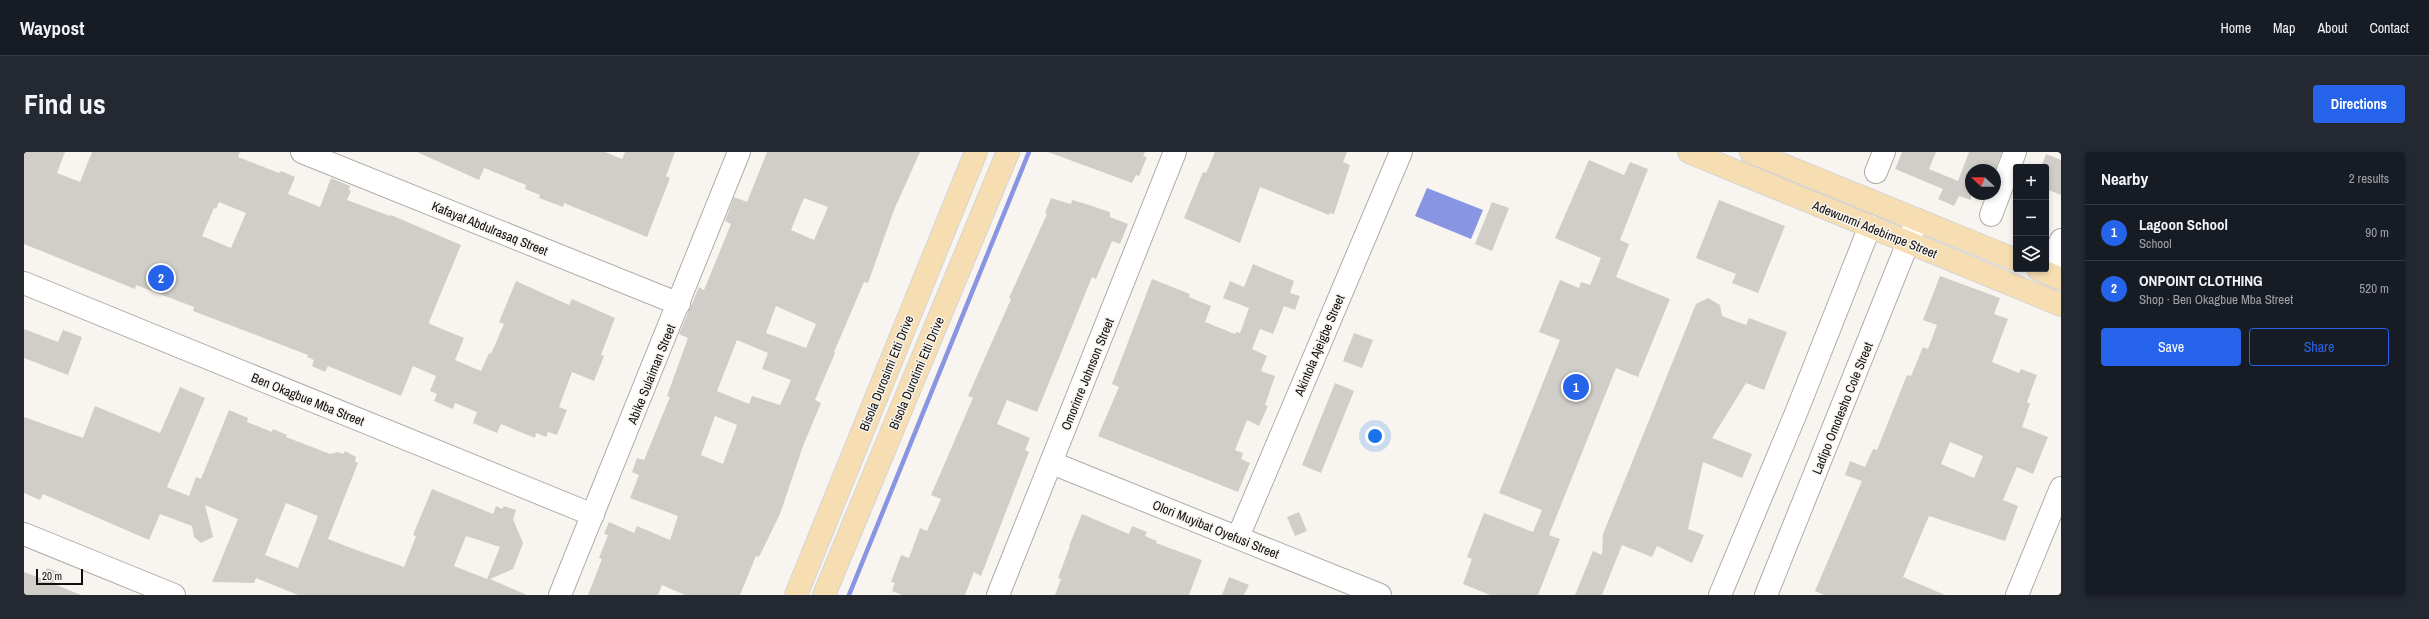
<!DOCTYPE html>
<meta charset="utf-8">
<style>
body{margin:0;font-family:"Archivo Narrow",sans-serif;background:#242831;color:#f1f3f6}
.controls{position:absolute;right:12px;top:12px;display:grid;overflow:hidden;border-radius:4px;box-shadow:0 2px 6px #0003}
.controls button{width:36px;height:36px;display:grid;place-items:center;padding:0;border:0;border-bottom:1px solid #363941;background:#171b24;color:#f1f3f6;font:20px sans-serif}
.compass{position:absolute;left:1941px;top:12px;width:36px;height:36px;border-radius:50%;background:#171b24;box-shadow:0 2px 6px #0003;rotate:292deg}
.scale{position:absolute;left:12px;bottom:10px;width:47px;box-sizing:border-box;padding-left:4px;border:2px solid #100f0e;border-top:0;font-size:11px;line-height:14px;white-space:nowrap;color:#100f0e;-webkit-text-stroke:3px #f8f5f0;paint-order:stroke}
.you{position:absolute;left:1351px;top:284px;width:14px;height:14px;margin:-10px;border:3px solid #fff;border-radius:50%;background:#1a73e8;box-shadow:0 0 0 6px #1a73e833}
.badge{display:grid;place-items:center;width:26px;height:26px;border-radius:50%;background:#2563eb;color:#fff;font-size:13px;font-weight:700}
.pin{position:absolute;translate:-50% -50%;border:2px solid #fff;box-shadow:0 1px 4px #0006}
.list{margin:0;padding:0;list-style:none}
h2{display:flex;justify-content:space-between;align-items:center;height:52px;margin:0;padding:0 16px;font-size:17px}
h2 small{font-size:13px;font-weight:400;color:#9ea1a6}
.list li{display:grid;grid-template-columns:26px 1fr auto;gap:12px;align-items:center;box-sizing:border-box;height:56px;padding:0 16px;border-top:1px solid #363941}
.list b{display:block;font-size:15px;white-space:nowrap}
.list p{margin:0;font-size:13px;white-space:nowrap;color:#9ea1a6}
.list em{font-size:13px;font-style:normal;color:#9ea1a6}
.actions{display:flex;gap:8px;padding:12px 16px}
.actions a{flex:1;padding:9px 0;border:1px solid #2563eb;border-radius:4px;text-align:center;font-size:14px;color:#2563eb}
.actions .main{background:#2563eb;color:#fff}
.icon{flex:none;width:22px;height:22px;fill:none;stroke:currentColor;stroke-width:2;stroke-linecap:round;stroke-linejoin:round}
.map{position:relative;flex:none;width:2037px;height:443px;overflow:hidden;border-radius:4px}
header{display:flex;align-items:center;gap:24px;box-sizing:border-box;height:56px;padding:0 20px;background:#171b24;border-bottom:1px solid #363941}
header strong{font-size:19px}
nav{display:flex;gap:22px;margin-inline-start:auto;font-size:14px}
.intro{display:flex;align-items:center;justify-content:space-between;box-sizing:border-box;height:96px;padding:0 24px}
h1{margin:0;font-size:28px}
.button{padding:10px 18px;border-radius:4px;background:#2563eb;color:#fff;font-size:14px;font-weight:700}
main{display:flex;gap:24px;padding:0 24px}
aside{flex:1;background:#171b24;border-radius:4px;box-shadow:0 2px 6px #0003}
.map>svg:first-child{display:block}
.water{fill:#8795e2}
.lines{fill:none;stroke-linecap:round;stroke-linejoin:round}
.stream{stroke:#8795e2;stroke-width:4.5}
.building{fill:#d1cec9;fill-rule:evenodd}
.minor-casing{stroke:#afaca8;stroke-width:24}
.major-casing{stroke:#d4d4d4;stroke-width:24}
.minor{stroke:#fff;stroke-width:22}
.major{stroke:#f7ddb2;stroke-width:22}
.labels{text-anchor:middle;stroke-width:3;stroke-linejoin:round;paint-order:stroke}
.street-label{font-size:13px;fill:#100f0e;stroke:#f8f5f0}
</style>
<header>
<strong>Waypost</strong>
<nav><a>Home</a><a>Map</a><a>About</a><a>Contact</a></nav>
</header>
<div class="intro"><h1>Find us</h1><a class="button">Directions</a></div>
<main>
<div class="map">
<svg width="2037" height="443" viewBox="0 0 2037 443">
<rect width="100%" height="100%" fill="#f8f5f0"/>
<path class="water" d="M 1403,36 L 1459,58 L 1447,87 L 1391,64 Z"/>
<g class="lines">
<path class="stream" d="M 825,443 L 1005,0"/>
</g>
<path class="building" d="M 0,0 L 41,0 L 33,21 L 56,30 L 68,0 L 216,0 L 214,5 L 255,21 L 257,19 L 271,25 L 264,42 L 296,55 L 307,26 L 326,34 L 325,38 L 327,39 L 323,48 L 366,64 L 367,63 L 437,93 L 405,170 L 406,172 L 440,186 L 431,208 L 457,219 L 465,201 L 467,202 L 480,172 L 475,170 L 492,129 L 545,153 L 548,147 L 591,166 L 577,203 L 580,204 L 570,229 L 548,220 L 535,255 L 543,258 L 533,283 L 524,280 L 522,285 L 512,281 L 511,286 L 477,272 L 473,281 L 449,271 L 453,260 L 431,251 L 429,257 L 410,249 L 413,242 L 406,239 L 412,224 L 389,214 L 377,244 L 304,214 L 301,220 L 288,214 L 290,208 L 283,205 L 284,203 L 169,159 L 170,155 L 112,133 L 111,137 L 0,92 ZM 195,50 L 222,61 L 207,96 L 178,84 L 190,56 L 192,57 Z
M 393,0 L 581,0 L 598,7 L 601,0 L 651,0 L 642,24 L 646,26 L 623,85 L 540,51 L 539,55 L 515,46 L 516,43 L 501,37 L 502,33 L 460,16 L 455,28 Z
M 743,0 L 896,0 L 870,58 L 844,131 L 840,130 L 810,200 L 811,201 L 791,248 L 797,251 L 779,294 L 756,362 L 735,405 L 732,404 L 716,443 L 661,443 L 638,433 L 634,443 L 564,443 L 578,407 L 575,406 L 584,383 L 580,382 L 585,370 L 610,381 L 613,374 L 646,388 L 654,364 L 606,346 L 615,323 L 608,320 L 613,306 L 620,308 L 646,245 L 643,244 L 664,186 L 655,182 L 675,135 L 680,138 L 707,72 L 701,69 L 710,45 L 723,50 ZM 780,46 L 804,55 L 790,88 L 767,78 ZM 752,154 L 792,172 L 782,196 L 742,181 ZM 713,188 L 744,201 L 738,217 L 767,228 L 756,253 L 728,244 L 725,252 L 693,239 ZM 691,264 L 713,273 L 699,312 L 677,303 Z
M 1024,0 L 1121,0 L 1119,4 L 1123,5 L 1115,24 L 1112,23 L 1108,31 Z
M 1191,0 L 1323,0 L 1319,10 L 1326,13 L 1310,62 L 1306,61 L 1305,63 L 1236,35 L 1216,91 L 1160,66 L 1179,20 L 1182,21 Z
M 1878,0 L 1912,0 L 1905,17 L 1934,29 L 1945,0 L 1978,0 L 1971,18 L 1947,18 L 1947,48 L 1935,44 L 1930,54 L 1914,47 L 1919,37 L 1871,17 Z
M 2022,2 L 2037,8 L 2037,43 L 2022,37 L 2022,15 L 2017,15 Z
M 1565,8 L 1600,23 L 1606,10 L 1624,17 L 1596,88 L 1605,92 L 1592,125 L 1646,147 L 1614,225 L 1592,216 L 1525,383 L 1536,387 L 1514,443 L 1466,443 L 1439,432 L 1448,407 L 1443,405 L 1460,361 L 1509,380 L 1518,358 L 1475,341 L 1536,188 L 1515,180 L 1536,128 L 1555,136 L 1557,130 L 1566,133 L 1577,106 L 1531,86 Z
M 1027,46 L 1047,52 L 1048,48 L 1065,53 L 1086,60 L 1086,65 L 1104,72 L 1096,92 L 1088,89 L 1072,127 L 1068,125 L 1013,260 L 983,248 L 973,272 L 1006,286 L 1001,298 L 1005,300 L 957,424 L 950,420 L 941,443 L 878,443 L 868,439 L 871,431 L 867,430 L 877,403 L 885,406 L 896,376 L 903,379 L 917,347 L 907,343 L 949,246 L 944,244 L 987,147 L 985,146 L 1023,62 L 1021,61 Z
M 1695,48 L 1761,74 L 1734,141 L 1708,131 L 1712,122 L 1672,106 Z
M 1468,50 L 1485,56 L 1468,99 L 1451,92 Z
M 1229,112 L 1270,129 L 1266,141 L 1276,144 L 1271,158 L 1260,154 L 1249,182 L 1236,177 L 1228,197 L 1243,204 L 1237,219 L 1251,224 L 1241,253 L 1244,254 L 1235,274 L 1223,268 L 1211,298 L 1219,301 L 1217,307 L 1226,311 L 1214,340 L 1074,284 L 1095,235 L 1088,232 L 1128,127 L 1166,142 L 1165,145 L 1187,154 L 1181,170 L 1211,182 L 1212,180 L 1216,181 L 1225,156 L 1199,146 L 1206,129 L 1220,135 Z
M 1916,124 L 1976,146 L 1970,162 L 1984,167 L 1968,210 L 1995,221 L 1997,217 L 2013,223 L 2003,250 L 2006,252 L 1998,275 L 2024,285 L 2009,322 L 1993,315 L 1979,348 L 1994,354 L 1981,389 L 1905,364 L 1879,425 L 1921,443 L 1800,443 L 1791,439 L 1838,329 L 1821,323 L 1826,309 L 1841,315 L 1849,297 L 1853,298 L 1883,223 L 1887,224 L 1899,195 L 1904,197 L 1913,173 L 1899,168 ZM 1926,290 L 1959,304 L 1950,326 L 1917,312 Z
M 1684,146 L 1696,153 L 1698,164 L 1722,173 L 1725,166 L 1763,180 L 1740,238 L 1722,231 L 1688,286 L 1728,302 L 1718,326 L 1679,310 L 1664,377 L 1680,383 L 1668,411 L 1633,394 L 1628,405 L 1598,393 L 1578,443 L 1551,443 L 1569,399 L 1578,403 L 1579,382 L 1672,152 Z
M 0,177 L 34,190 L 39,178 L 58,185 L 44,223 L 0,206 Z
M 1330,181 L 1349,188 L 1338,216 L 1319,209 Z
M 1311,231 L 1330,239 L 1297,321 L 1278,313 Z
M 156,235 L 181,246 L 143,335 L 165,344 L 172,325 L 177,327 L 205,258 L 224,266 L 223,270 L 248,280 L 249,277 L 263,283 L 262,285 L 306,302 L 314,300 L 319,302 L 321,299 L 332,305 L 331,309 L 334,311 L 304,387 L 327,396 L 380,415 L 392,384 L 389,383 L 408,337 L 469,362 L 472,354 L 478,357 L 480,354 L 492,358 L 489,367 L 499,391 L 489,417 L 466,427 L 503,443 L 274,443 L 232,426 L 230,431 L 188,430 L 214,367 L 181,353 L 189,385 L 177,391 L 170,385 L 168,374 L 136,362 L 125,388 L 19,342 L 16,348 L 0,341 L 0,265 L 59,286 L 71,254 L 136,281 ZM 262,351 L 294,364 L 274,416 L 241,403 ZM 442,384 L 476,395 L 463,427 L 430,414 Z
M 1275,360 L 1283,379 L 1271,384 L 1263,365 Z
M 1058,362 L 1105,382 L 1108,374 L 1123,380 L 1121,384 L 1133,389 L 1132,391 L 1178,408 L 1165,443 L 1031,443 L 1037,427 L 1034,426 L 1046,394 L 1045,394 Z
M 23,416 L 34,420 L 30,432 L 57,443 L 0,443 L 0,420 L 19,427 Z
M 1205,425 L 1225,433 L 1220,443 L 1198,443 Z"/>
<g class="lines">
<g class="minor-casing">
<path id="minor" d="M 278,0 L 655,152
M 1852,20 L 1860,0
M 1967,63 L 1991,0
M 2024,121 L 2037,88
M 0,131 L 569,363
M 1028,311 L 1356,443
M 0,382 L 150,443
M 1214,385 L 1377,0
M 536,443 L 715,0
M 974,443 L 1151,0
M 1696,443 L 1772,261 L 1846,74
M 1742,443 L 1893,68
M 1993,443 L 2037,336"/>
</g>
<g class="major-casing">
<path id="major" d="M 1665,0 L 2037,153
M 1727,0 L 1992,108
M 2014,117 L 2037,127
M 772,443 L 952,0
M 800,443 L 984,0"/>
</g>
<use href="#minor" class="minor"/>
<use href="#major" class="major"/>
</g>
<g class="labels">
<g class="street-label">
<text transform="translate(466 76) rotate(22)" y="5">Kafayat Abdulrasaq Street</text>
<text transform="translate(1851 77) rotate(22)" y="5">Adewunmi Adebimpe Street</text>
<text transform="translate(1295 193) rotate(-67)" y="5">Akintola Ajeigbe Street</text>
<text transform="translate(862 221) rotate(-68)" y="5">Bisola Durosimi Etti Drive</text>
<text transform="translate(892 221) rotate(-67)" y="5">Bisola Durotimi Etti Drive</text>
<text transform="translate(627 222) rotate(-68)" y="5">Abike Sulaiman Street</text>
<text transform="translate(1063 222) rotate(-68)" y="5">Omorinre Johnson Street</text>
<text transform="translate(284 247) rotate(22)" y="5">Ben Okagbue Mba Street</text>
<text transform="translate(1818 256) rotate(-68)" y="5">Ladipo Omotesho Cole Street</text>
<text transform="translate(1192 377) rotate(22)" y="5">Olori Muyibat Oyefusi Street</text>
</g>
</g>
</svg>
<div class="controls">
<button>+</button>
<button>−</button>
<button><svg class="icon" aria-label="layers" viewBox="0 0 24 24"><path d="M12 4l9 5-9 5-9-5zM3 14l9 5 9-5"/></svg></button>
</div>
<svg class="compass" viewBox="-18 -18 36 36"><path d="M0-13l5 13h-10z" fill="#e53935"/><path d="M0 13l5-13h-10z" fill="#9ea1a6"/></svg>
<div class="scale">20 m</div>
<div class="you"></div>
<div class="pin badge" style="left:1552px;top:235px">1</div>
<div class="pin badge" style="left:137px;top:126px">2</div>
</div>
<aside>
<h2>Nearby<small>2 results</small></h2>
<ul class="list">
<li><span class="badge">1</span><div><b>Lagoon School</b><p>School</p></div><em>90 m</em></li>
<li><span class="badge">2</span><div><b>ONPOINT CLOTHING</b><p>Shop · Ben Okagbue Mba Street</p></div><em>520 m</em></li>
</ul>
<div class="actions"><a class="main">Save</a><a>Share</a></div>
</aside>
</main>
